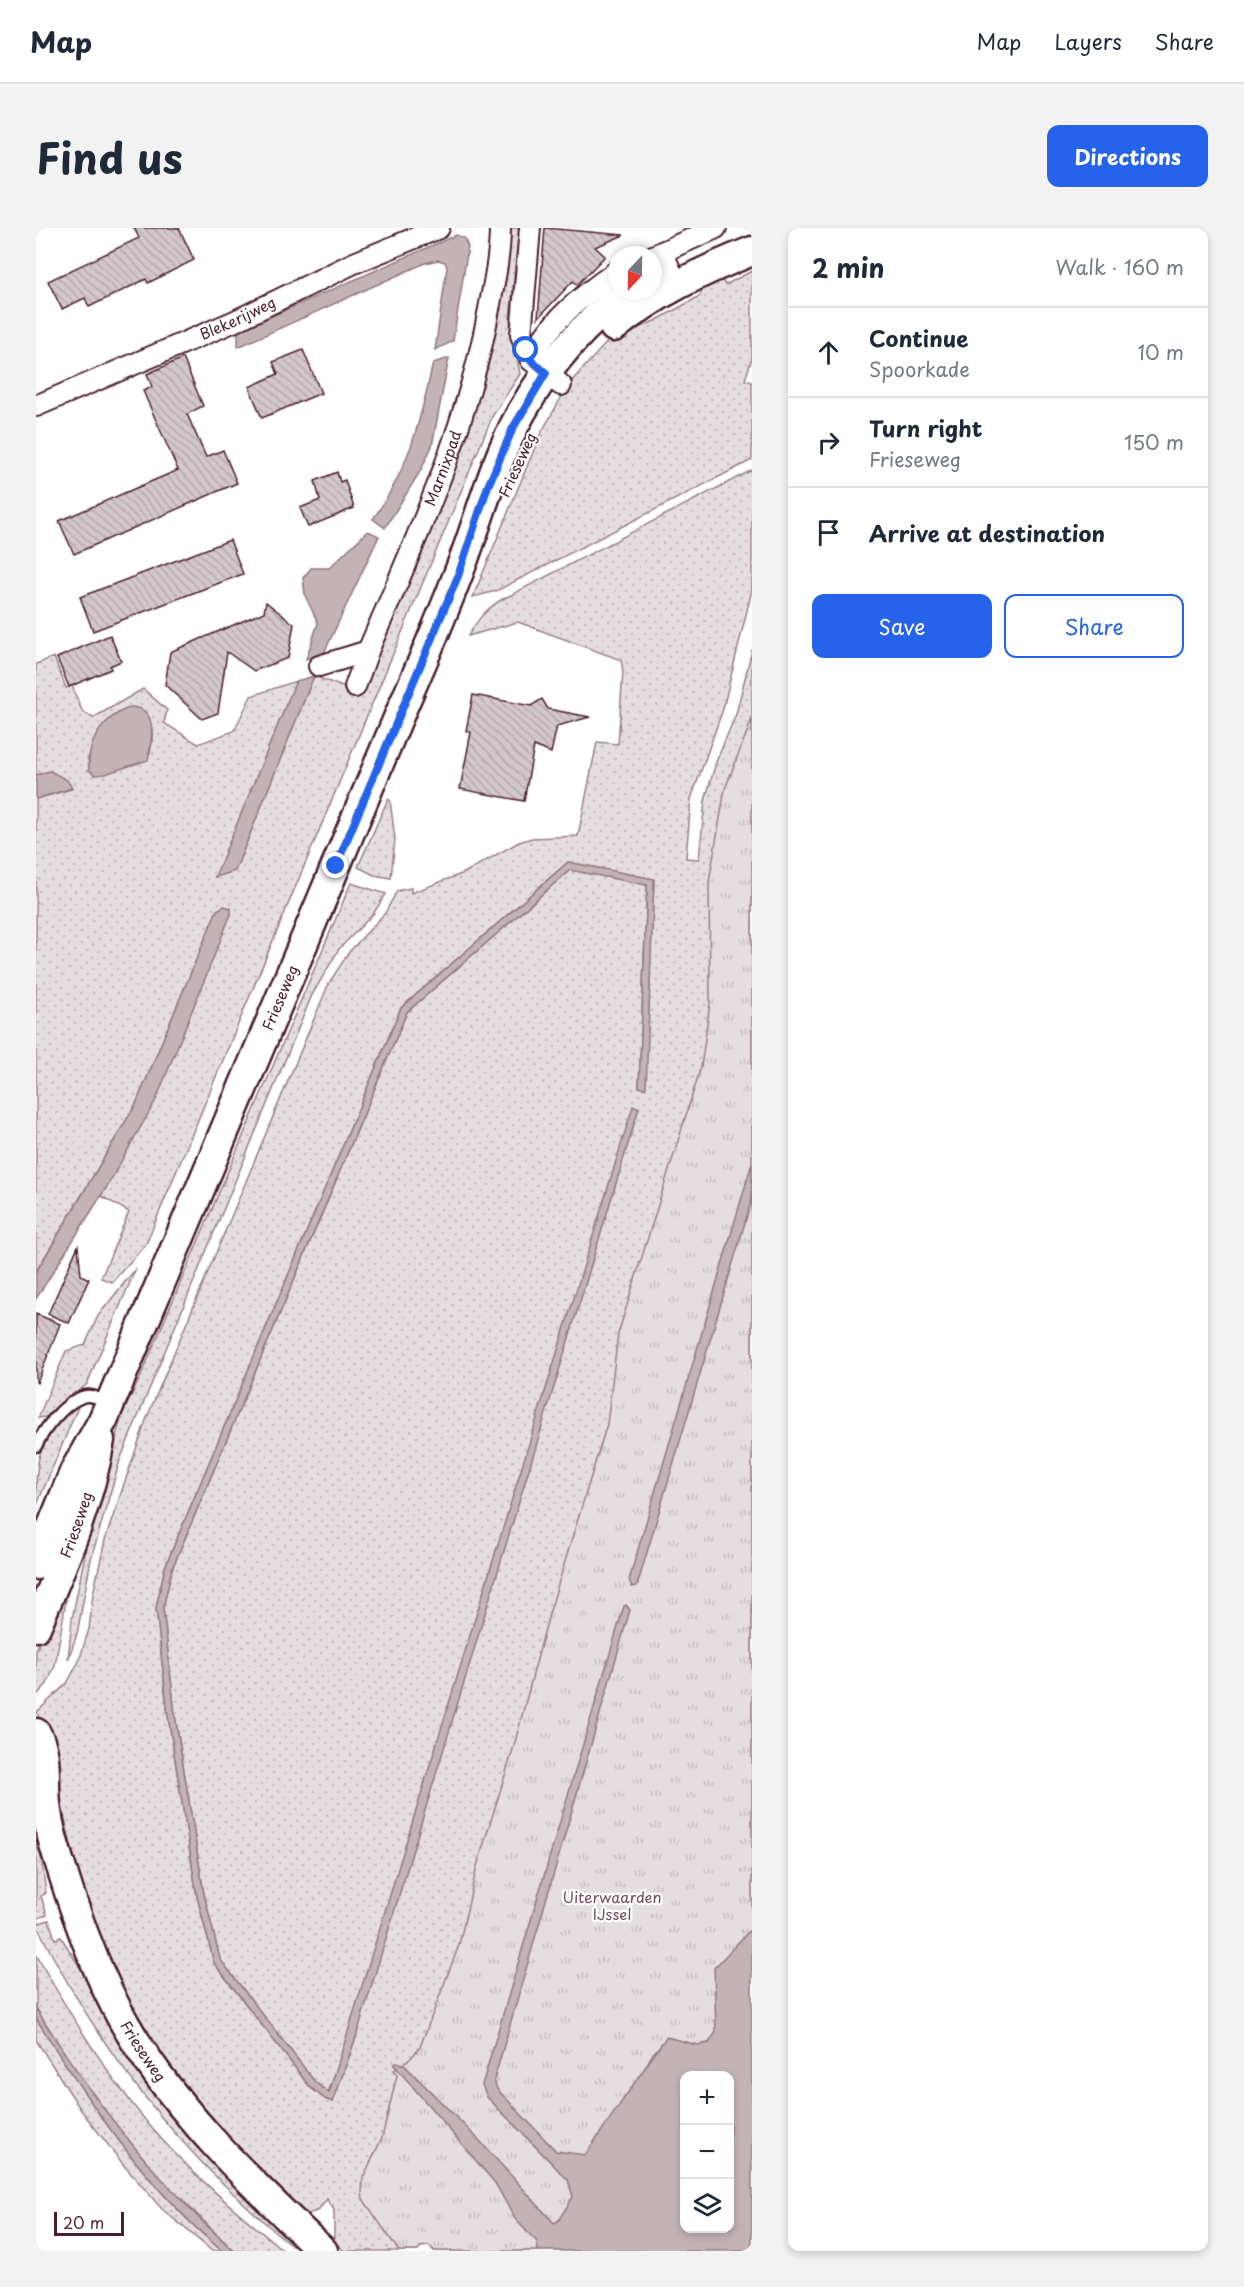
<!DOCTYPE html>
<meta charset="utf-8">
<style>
body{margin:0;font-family:"Playpen Sans",sans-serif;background:#f2f2f3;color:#1f2937}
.controls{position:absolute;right:18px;bottom:18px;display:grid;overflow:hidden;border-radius:12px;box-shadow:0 3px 9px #0003}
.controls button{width:54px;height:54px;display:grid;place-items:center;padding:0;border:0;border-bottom:2px solid #e0e1e3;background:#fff;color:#1f2937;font:30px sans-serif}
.compass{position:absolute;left:572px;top:18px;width:54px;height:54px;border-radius:50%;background:#fff;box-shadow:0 3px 9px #0003;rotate:202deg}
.scale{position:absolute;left:18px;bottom:15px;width:70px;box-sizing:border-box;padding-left:6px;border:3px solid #4a1f2b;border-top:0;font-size:16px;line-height:21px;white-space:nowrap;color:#4a1f2b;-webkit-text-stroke:4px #fff;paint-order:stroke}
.stop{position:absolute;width:18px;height:18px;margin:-14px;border:4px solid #2563eb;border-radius:50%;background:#fff}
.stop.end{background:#2563eb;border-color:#fff;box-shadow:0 2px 6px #0008}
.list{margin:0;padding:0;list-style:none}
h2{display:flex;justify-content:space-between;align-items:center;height:78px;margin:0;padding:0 24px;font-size:26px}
h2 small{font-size:20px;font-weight:400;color:#747a83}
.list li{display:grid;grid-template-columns:39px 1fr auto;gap:18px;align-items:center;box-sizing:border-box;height:90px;padding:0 24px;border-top:2px solid #e0e1e3}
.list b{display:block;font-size:22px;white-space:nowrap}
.list p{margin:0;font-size:20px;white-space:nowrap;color:#747a83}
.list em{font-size:20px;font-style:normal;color:#747a83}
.actions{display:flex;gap:12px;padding:18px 24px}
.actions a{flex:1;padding:14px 0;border:2px solid #2563eb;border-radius:12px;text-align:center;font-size:21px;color:#2563eb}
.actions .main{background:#2563eb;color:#fff}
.icon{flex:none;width:33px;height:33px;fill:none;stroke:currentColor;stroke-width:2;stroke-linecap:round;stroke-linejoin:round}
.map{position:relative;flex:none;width:716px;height:2023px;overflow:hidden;border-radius:12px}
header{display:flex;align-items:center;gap:36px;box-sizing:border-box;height:84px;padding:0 30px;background:#fff;border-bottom:2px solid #e0e1e3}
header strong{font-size:28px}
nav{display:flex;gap:33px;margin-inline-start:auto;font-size:21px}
.intro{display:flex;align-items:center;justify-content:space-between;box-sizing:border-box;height:144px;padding:0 36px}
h1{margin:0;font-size:42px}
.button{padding:15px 27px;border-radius:12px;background:#2563eb;color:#fff;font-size:21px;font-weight:700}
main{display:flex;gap:36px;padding:0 36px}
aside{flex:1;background:#fff;border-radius:12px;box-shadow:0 3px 9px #0003}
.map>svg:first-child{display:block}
.grass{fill:url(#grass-dots);stroke:#987e86;stroke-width:1.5;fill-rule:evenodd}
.park{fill:url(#park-tufts);stroke:#987e86;stroke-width:1.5}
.water{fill:#c1b3b6;stroke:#91787e;stroke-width:1.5;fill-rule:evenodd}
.building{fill:url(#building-back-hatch);stroke:#4a1f2b;stroke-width:1.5}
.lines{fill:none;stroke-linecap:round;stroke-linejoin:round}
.lane-casing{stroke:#4a1f2b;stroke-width:15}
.street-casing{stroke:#4a1f2b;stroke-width:24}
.secondary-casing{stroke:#4a1f2b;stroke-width:33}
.lane{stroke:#fff;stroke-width:10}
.street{stroke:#fff;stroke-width:20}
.secondary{stroke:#fff;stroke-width:28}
.route{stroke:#2563eb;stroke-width:8}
.labels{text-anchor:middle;stroke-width:4.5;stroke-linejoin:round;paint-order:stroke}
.street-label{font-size:15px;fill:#4a1f2b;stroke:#fff}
.park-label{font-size:15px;fill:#714f58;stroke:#fff}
</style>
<header>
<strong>Map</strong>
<nav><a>Map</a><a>Layers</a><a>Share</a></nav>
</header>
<div class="intro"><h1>Find us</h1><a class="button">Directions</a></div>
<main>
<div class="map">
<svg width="716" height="2023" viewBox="0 0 716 2023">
<defs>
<pattern id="grass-dots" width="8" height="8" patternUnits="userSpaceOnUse" patternTransform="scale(1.5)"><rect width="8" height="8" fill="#e5dee0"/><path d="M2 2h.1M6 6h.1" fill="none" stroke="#c6bec0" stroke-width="1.8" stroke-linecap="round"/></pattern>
<pattern id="park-tufts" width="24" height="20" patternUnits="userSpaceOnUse" patternTransform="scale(1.5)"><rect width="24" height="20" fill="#e5dee0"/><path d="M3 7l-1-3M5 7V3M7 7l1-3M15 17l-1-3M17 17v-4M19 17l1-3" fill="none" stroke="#c6bec0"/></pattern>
<pattern id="building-back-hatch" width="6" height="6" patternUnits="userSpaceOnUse" patternTransform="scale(1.5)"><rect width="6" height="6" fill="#d2c7cb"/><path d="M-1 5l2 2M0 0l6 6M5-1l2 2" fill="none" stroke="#b6aaae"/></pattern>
</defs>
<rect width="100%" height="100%" fill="#fff"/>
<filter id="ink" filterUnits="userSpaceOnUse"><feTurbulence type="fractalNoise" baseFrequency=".0167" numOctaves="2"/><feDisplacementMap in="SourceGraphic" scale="12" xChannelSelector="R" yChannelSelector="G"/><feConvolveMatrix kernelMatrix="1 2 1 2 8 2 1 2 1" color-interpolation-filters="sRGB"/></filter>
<g filter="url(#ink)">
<path class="grass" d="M 470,0 L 483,0 L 474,92 L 484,146 L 457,187 L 110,1016 L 76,1054 L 65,1050 L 93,984 L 65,968 L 181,682 L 100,876 L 0,1044 L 0,571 L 36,561 L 14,543 L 0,547 L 0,436 L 18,429 L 30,460 L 36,458 L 46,483 L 57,490 L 107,461 L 131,482 L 128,495 L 162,516 L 198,503 L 215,468 L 260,453 L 179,649 L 199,643 L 278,448 L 325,466 L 419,234 ZM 111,486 C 117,500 118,510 114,525 L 59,547 L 53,542 L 52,530 L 61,507 Z
M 716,43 L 716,130 L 709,152 L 716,154 L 716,232 L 460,363 L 437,369 L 504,207 L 533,156 L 572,113 L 621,92 L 664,68 L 671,50 L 683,44 L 689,57 Z
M 716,242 L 716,362 L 687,481 L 655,571 L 650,630 L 663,631 L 669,573 L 680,534 L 700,486 L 716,422 L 716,1700 L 680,1805 L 673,1815 L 446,1857 L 358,1836 L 385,1868 L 502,2023 L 398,2023 L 393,2018 L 384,2019 L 382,2023 L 308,2023 L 298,2013 L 298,1982 L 291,1971 L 283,1982 L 269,1987 C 233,1951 194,1916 162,1875 C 112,1813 72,1741 48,1665 C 29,1605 22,1543 1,1484 L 31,1455 L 43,1433 L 53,1401 L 57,1366 L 69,1312 L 110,1192 L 293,755 L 313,724 L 349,685 L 361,663 L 375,660 L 375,665 L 428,645 L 483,614 L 496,610 L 542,608 L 561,514 L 582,516 L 587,443 L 585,432 L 482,394 L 432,408 C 441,392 450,381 465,372 ZM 532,634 L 618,651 L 609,860 L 603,859 L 611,657 L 534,642 L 371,784 L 136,1341 L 127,1380 L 139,1487 L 168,1666 L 184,1732 L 279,1854 L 292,1865 L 313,1807 L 320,1809 L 297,1874 L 289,1871 L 274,1859 L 178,1735 L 161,1668 L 132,1488 L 120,1380 L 129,1339 L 365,780 Z
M 352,571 L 354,572 L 359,611 L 355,650 L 338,647 L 322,639 Z
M 315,655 L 350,666 L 337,686 L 303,721 L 276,767 L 84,1232 L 55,1331 L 41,1406 L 32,1432 L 36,1391 L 50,1321 L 48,1317 L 86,1187 L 103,1152 Z
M 100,1040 L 51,1156 L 15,1188 L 2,1190 L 30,1123 L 49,1117 L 62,1088 Z
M 39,1178 L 42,1179 L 0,1279 C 0,1231 0,1211 39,1178 Z
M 36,1337 L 19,1438 L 11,1456 L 0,1468 L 0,1422 Z
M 0,1592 L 10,1665 L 5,1668 L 11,1687 L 0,1691 Z
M 13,1692 L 19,1711 L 25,1709 L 135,1885 L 169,1926 L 260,2015 L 260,2020 C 239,2006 220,1986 201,1969 C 117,1891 51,1798 0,1696 Z
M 0,1726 C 33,1786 70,1845 114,1898 C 153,1944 201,1984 248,2023 L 198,2023 L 121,1947 L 53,1864 L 0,1780 Z
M 0,1790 C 52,1874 110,1959 186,2023 L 176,2023 L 126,1981 L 90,1940 L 45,1882 L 0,1812 Z"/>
<path class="park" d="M 716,491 L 716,1715 L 681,1804 L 673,1815 L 661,1817 L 631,1809 L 616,1827 L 531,1982 L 503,2023 L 399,2023 L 393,2018 L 384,2019 L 382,2023 L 363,2023 L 327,1971 L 326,1964 L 327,1950 L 346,1910 L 361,1847 L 358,1842 L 375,1830 L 384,1819 L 423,1717 L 441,1638 L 478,1518 L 513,1386 L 571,1196 L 582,1106 L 665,839 L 674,775 L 673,654 L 689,561 Z"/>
<path class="water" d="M 420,7 L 428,10 L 432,19 L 417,113 L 399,122 L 411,39 L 409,34 L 402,32 L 389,35 L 202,119 L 202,103 Z
M 413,130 L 396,218 L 385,242 L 349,300 L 337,291 C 373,241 384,194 397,135 Z
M 332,303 L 343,308 L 288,425 L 270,431 L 282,395 L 269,367 L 267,350 L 275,340 L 293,340 Z
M 278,448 L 199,643 L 179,649 L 260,453 Z
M 95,479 C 124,480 115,514 112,532 L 69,546 L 59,547 L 53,542 C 51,511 68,489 95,479 Z
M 14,543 L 31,552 L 36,560 L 0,571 L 0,547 Z
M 532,634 L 618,651 L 610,860 L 603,859 L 611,657 L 534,642 L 371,784 L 136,1341 L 127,1380 L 139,1487 L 168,1666 L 184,1731 L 279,1854 L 293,1865 L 597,878 L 603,880 L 320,1809 L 297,1874 L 289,1871 L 274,1859 L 178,1735 L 161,1668 L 132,1488 L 120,1380 L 129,1339 L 365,780 Z
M 188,678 L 195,680 L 195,686 L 120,872 L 70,960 L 0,1071 L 0,1044 L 100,876 L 181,682 Z
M 716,935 L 716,971 L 601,1358 L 596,1359 L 593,1352 Z
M 590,1377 L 594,1382 L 458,1852 L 461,1861 L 520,1923 L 549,1927 L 630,1809 L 661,1817 L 673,1815 L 680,1804 L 678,1740 L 716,1700 L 716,2023 L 502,2023 L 501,2014 L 479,1991 L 459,1955 L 358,1837 L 361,1834 L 368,1837 L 442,1911 L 518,1995 L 522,1993 L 537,1969 L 532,1952 L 451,1869 L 446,1857 L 588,1378 ZM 648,1848 L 694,1848 L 694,2000 L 648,2000 Z
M 0,1780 C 56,1872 118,1951 198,2023 L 186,2023 C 110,1959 52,1874 0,1790 Z"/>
<path class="building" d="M 98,0 L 143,0 L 158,32 L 112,55 L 110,51 L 53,79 L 49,70 L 26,81 L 12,53 L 103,10 Z
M 509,0 L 588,7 L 559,19 L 569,28 L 541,57 L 537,53 L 502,90 Z
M 267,122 L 285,165 L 226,190 L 213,159 L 242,146 L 237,134 Z
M 147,130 L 167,178 L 151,186 L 170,229 L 187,222 L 201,255 L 38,326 L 23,293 L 142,242 L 107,163 L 116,159 L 111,146 Z
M 301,244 L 304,254 L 309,252 L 318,280 L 272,299 L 264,280 L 284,272 L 279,253 Z
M 194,312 L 207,346 L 57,403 L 44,369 Z
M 230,374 L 258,396 L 252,430 L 218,443 L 191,424 L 182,485 L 166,491 L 129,457 L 134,424 L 228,384 Z
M 74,407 L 85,433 L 74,438 L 75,441 L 33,459 L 21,430 Z
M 437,467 L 495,478 L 506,471 L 512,481 L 554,489 L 521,498 L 515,525 L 498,518 L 488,573 L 424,561 L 435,504 L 430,503 Z
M 42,1018 L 45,1047 L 53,1051 L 33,1095 L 12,1086 Z
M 0,1086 L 24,1096 L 1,1155 L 0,1154 Z"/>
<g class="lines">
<g class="lane-casing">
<path id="lane" d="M 0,1218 C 8,1201 27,1176 46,1169 C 55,1165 66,1172 74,1175"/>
</g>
<g class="street-casing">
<g id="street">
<path d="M 494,0 L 485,107 L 495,132 L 525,157"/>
<path d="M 626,24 L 641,56"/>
<path d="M 617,28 L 680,0"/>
<path d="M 495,132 C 511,95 548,66 581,43"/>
<path id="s1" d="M 0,178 L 199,93 L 318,35 L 403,0"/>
<path id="s2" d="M 283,438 L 332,423 C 380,311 431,202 453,81 C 458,55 464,27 464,0"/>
<path d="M 319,459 L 332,423"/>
</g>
</g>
<g class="secondary-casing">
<g id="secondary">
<path d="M 578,99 C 620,65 666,43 716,23"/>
<path id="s3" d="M 0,1337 L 39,1242 L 67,1192 C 166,956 266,720 365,483 C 384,439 404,394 421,349 C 443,294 456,237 485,185 C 512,137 547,96 592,63"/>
<path id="s4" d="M 0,1399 C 26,1338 53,1278 64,1212"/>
<path id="s5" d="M 0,1505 C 13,1528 7,1551 10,1576 C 13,1606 24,1635 33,1664 C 49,1712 68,1762 95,1806 C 145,1889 217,1957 287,2023"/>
</g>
</g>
<use href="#lane" class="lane"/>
<use href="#street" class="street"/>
<use href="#secondary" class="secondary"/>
</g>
</g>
<g class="lines" filter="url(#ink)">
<path class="route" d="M 300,638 L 422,348 L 452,258 L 477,200 L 510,145 L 495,132 L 490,122"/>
</g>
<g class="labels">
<g class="street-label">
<text dy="5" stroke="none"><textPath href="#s1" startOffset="220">Blekerijweg</textPath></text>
<text transform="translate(482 237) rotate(-65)" y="5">Frieseweg</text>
<text dy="5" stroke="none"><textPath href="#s2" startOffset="249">Marnixpad</textPath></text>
<text dy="5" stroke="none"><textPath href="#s3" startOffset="618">Frieseweg</textPath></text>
<text dy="5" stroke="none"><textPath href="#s4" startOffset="110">Frieseweg</textPath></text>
<text dy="5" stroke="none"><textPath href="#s5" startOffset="340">Frieseweg</textPath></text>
</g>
<g class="park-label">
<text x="576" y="1675">Uiterwaarden<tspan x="576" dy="17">IJssel</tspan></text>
</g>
</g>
</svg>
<div class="controls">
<button>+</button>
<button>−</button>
<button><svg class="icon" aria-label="layers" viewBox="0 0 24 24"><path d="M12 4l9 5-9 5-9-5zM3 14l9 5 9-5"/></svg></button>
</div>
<svg class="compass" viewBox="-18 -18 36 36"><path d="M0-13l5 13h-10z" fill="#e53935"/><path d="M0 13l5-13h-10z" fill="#747a83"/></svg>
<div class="scale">20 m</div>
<div class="stop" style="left:490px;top:122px"></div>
<div class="stop end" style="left:300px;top:638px"></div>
</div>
<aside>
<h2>2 min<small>Walk · 160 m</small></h2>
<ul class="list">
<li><svg class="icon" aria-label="ahead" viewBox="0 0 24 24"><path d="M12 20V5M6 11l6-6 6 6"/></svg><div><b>Continue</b><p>Spoorkade</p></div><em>10 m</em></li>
<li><svg class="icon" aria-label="right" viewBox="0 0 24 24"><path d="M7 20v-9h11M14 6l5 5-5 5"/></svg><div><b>Turn right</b><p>Frieseweg</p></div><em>150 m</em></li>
<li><svg class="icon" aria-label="arrive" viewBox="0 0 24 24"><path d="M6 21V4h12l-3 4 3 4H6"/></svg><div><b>Arrive at destination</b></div></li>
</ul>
<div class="actions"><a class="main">Save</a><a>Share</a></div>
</aside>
</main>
